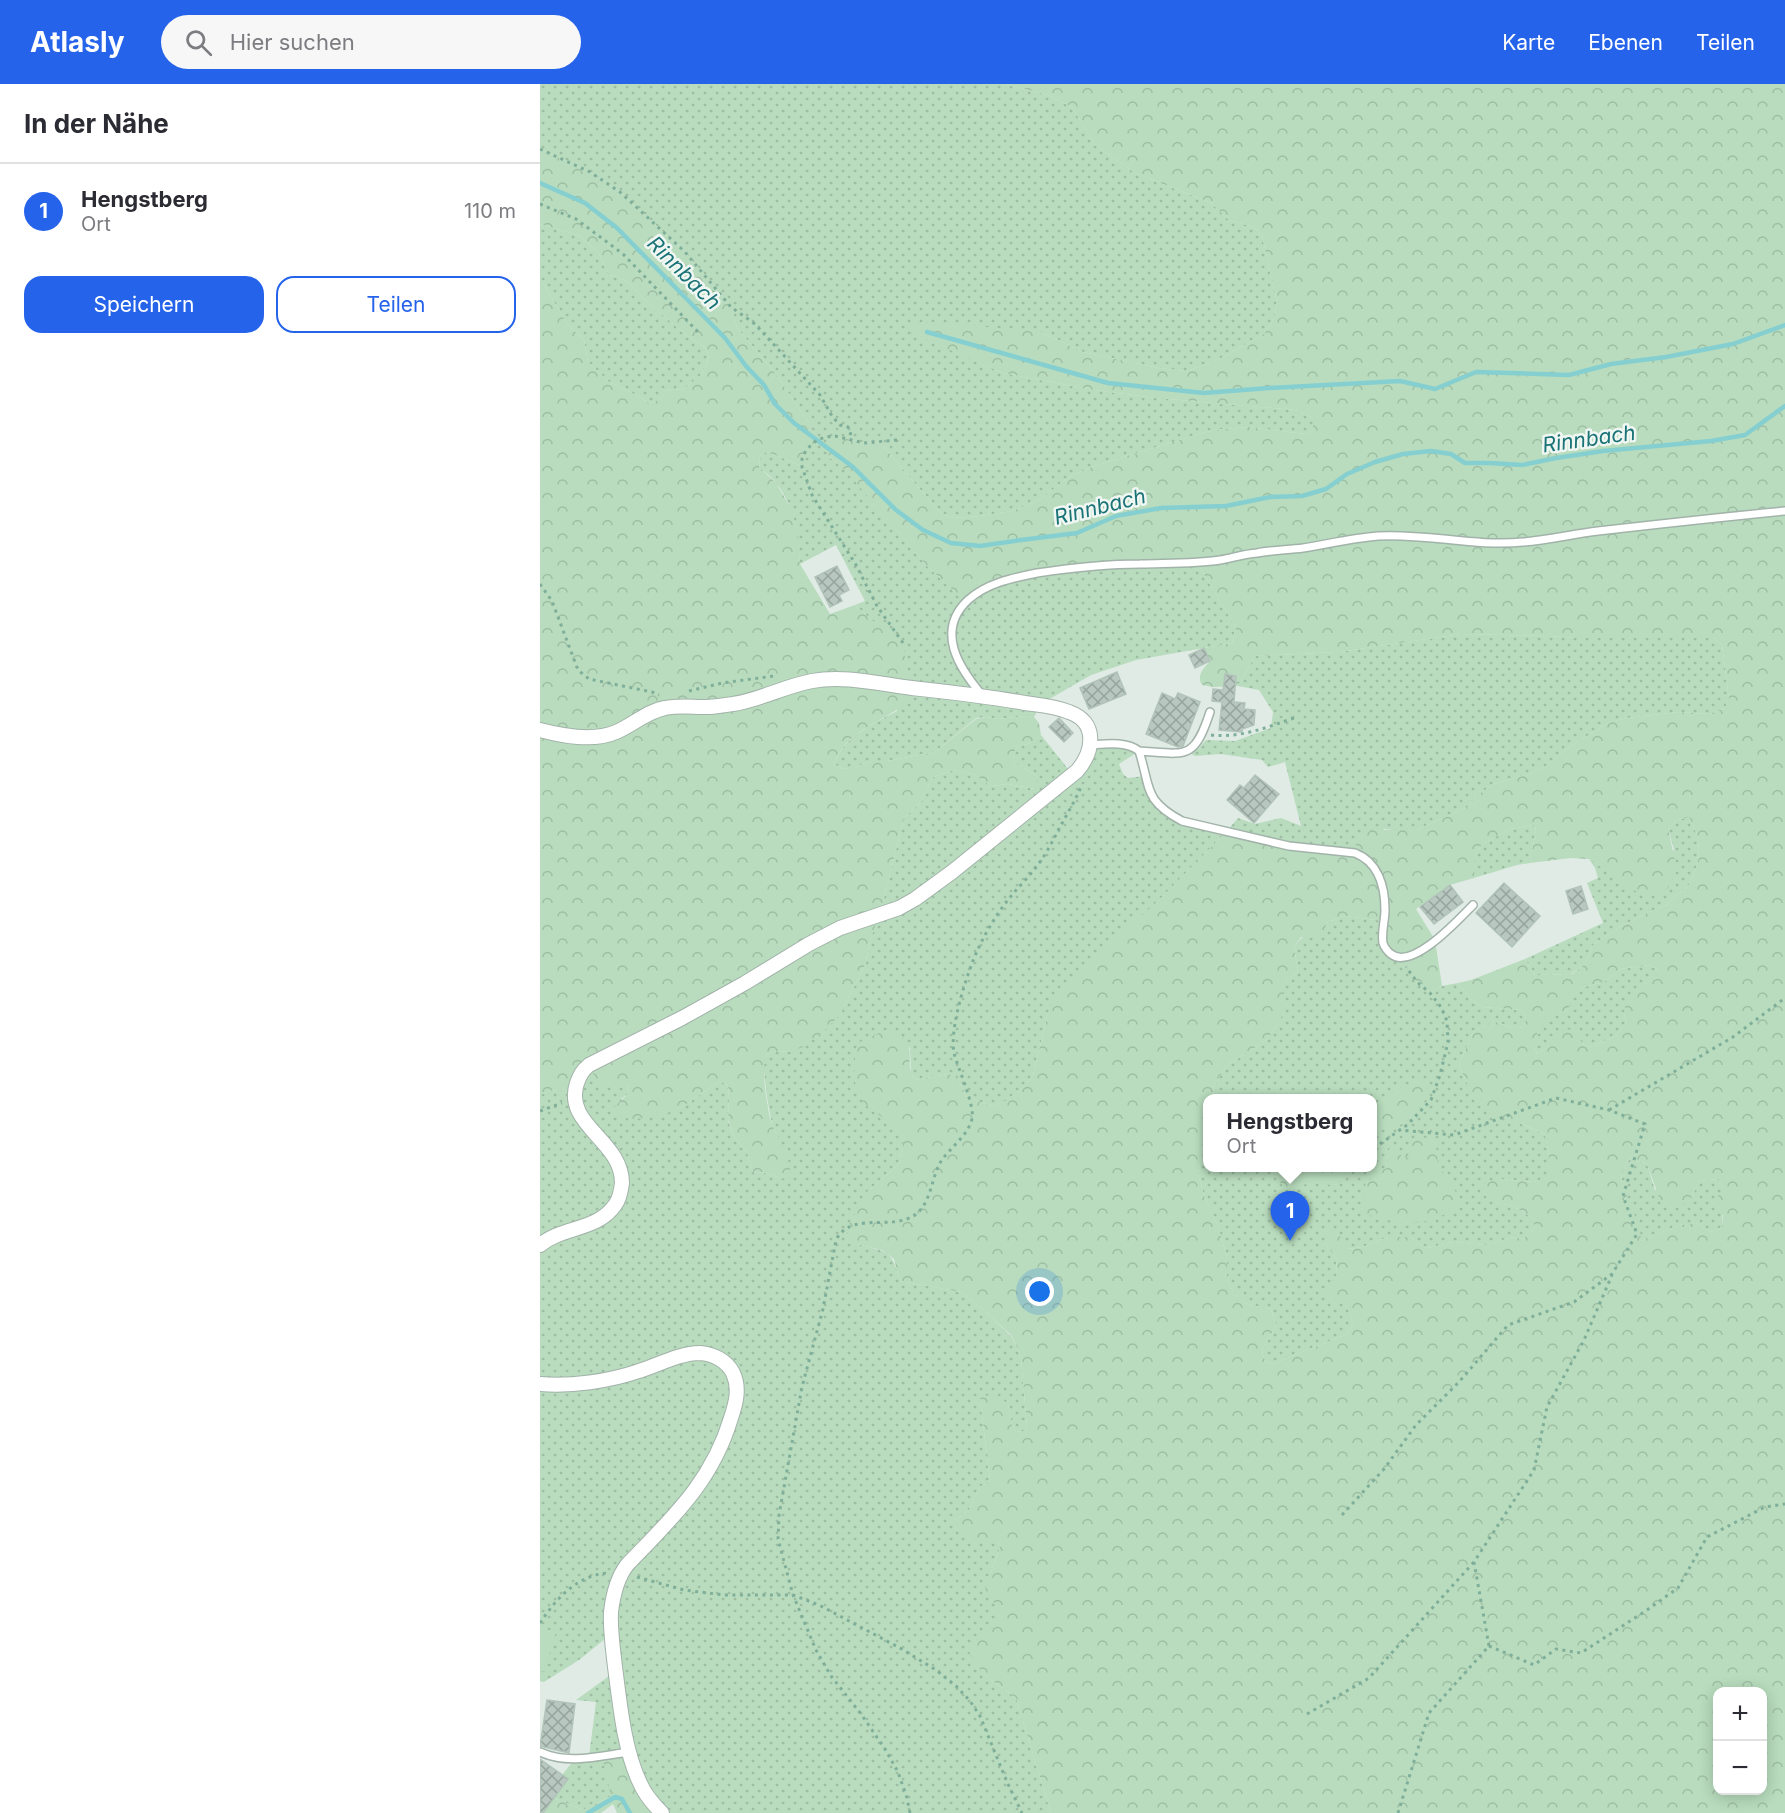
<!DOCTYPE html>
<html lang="de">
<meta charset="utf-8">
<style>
body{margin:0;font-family:Inter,sans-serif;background:#f7f7f7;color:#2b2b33}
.controls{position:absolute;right:18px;bottom:18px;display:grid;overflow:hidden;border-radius:12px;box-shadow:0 3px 15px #0003}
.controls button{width:54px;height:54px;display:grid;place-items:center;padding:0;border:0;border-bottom:2px solid #e1e1e2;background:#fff;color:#2b2b33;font:30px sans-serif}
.you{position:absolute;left:500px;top:1208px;width:21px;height:21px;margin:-15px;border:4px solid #fff;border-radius:50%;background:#1a73e8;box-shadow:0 0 0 9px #1a73e833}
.badge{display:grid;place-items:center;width:39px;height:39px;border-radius:50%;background:#2563eb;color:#fff;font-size:20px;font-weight:700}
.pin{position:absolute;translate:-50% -50px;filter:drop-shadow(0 2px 3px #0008)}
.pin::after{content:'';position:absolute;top:32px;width:21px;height:18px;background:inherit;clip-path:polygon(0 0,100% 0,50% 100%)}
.popup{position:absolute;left:663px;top:1010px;width:174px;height:78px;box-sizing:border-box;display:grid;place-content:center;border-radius:12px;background:#fff;filter:drop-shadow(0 2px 4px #0005);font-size:20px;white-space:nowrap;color:#7c7c81}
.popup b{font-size:22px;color:#2b2b33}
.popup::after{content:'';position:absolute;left:50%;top:100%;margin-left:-12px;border:12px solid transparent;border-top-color:#fff}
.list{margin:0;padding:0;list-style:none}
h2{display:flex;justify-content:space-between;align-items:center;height:78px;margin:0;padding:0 24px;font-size:26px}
h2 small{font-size:20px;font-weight:400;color:#7c7c81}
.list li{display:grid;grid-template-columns:39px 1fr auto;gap:18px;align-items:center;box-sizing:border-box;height:96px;padding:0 24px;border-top:2px solid #e1e1e2}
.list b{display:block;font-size:22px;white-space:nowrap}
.list p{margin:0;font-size:20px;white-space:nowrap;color:#7c7c81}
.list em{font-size:20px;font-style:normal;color:#7c7c81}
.actions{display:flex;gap:12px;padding:18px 24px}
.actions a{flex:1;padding:14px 0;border:2px solid #2563eb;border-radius:18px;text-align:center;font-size:21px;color:#2563eb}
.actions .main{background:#2563eb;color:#fff}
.icon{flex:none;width:33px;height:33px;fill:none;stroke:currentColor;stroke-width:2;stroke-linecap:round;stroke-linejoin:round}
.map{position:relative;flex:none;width:1245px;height:1729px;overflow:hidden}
header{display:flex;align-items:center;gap:36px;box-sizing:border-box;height:84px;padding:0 30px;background:#2563eb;color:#fff}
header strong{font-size:28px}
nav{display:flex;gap:33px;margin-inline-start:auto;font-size:21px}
.search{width:420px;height:54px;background:#f7f7f7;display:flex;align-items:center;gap:15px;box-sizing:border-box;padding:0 21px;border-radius:33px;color:#7c7c81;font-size:22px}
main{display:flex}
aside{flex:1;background:#fff}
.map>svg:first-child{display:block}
.grass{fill:url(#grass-dots)}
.forest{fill:url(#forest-crowns);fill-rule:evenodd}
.garden{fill:#b8dcbd}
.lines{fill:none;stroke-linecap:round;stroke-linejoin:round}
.stream{stroke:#86cfd1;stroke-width:4.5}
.building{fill:url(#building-cross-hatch);stroke:#b2c4ba;stroke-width:1.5}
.lane-casing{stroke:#a2b3aa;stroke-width:10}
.street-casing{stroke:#a2b3aa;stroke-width:16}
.path{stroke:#7faf9a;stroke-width:3;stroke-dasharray:3 4.5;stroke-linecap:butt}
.lane{stroke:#fff;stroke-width:7}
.street{stroke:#fff;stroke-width:14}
.labels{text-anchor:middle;stroke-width:5;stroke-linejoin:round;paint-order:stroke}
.water-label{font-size:21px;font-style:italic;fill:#1a7377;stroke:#f0f7f3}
</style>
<header>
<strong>Atlasly</strong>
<div class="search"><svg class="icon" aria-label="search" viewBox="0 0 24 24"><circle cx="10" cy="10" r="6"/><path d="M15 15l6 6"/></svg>Hier suchen</div>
<nav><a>Karte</a><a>Ebenen</a><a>Teilen</a></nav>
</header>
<main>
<aside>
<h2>In der Nähe<small></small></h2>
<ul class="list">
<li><span class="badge">1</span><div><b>Hengstberg</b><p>Ort</p></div><em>110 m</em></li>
</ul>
<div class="actions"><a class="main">Speichern</a><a>Teilen</a></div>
</aside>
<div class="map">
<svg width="1245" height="1729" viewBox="0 0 1245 1729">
<defs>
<pattern id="grass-dots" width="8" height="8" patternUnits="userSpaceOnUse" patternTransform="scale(1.5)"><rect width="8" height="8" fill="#b8dcbd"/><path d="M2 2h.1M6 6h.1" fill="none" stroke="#9ebea3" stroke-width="1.8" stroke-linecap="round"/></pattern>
<pattern id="forest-crowns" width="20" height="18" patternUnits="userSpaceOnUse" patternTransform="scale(1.5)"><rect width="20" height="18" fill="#b8dcbd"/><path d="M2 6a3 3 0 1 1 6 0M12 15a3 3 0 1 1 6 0" fill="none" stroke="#9ebea3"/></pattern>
<pattern id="building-cross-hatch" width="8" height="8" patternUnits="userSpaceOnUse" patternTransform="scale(1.5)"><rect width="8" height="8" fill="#b8c8c0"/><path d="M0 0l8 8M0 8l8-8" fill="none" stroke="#95a49c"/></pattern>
</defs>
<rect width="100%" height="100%" fill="#dfebe4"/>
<path class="grass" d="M 0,0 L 465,0 L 508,11 L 532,23 L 555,61 L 595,89 L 671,119 L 689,136 L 714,143 L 722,152 L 737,218 L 734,235 L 724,250 L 674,278 L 646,287 L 618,284 L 543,268 L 500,248 L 371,248 L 463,289 L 554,306 L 616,314 L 755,326 L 773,334 L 773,346 L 765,350 L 708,343 L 673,346 L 557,381 L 530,392 L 500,416 L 472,427 L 440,432 L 414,434 L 403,430 L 395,423 L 340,358 L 324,359 L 295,352 L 290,374 L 305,385 L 387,482 L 426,518 L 447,503 L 522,485 L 657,479 L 696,543 L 692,559 L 596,576 L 551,591 L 506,617 L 500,621 L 494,633 L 486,632 L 458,635 L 446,633 L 436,634 L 395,668 L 347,677 L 332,677 L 315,683 L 303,685 L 294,680 C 304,652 333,640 357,627 L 334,538 L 315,521 L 325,517 L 296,461 L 260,480 C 258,452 255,422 236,399 C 232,393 224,388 219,383 L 220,372 L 226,368 L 241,373 L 262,383 L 262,375 L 266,366 L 269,339 L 232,285 L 197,244 L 191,223 L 145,168 L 80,108 L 50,88 L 0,65 Z
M 0,140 L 40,152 L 58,168 L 69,190 L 87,197 L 103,214 L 146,251 L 166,264 L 169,274 L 162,290 L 144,305 L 125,307 L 121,315 L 109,319 L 96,311 L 69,298 L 48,278 L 44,256 L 27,240 L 0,194 Z
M 921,550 L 1010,552 L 1035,554 L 1174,554 L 1182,561 L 1189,615 L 1185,624 L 1169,630 L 1139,628 L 1087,634 L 1070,638 L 1026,665 L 1007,682 L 989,690 L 954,700 L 936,712 L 928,723 L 876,746 L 862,747 L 844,745 L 815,769 L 777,765 L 686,748 L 508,929 L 493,991 L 481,1005 L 466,1017 L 450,1022 L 426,1012 L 417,992 L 407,990 L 375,996 L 371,989 L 370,962 L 345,1033 L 359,1043 L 363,1058 L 359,1080 L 327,1108 L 317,1160 C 347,1168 352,1165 360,1197 L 421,1208 L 447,1229 L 472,1253 L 481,1273 L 487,1344 L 482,1348 L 476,1347 L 472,1342 L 468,1320 L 440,1314 L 450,1397 L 440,1403 L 429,1426 L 415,1436 L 457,1455 L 460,1464 L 449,1492 L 455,1520 L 455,1543 L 442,1589 L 476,1614 L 511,1729 L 122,1729 L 71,1712 L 43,1726 L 14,1714 L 28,1695 L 22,1691 L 35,1675 L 49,1673 L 56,1618 L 36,1616 L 76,1587 L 71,1550 L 39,1576 L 4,1598 L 0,1597 L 0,1011 L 9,1007 L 36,1004 L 49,981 L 86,1001 L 89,1004 L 88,1010 L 81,1015 L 135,1026 L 141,1024 L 174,1001 L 182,998 L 188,1002 L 189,1016 L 188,1037 L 195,1055 L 207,1068 L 213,1089 L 221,1088 L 242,1094 L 244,1068 L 232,1040 L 227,1014 L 223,979 L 226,971 L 237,967 L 249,968 L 300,931 L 325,881 L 331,853 L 340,830 L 364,734 L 381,718 L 393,693 L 414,686 L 435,691 L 451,702 L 468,700 L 494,705 L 497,692 L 473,678 C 474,659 479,664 492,658 C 495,656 498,653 501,651 L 532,690 L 550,661 L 578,660 L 599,667 L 579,680 L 583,690 L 588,694 L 605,692 L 607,701 L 626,728 L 686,748 L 698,734 L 715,740 L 741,734 L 761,742 L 745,678 L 728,683 L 722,676 L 681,670 L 655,672 L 647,667 L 658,665 L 666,656 L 695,657 L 731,644 L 733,628 L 719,606 L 698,602 L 715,572 L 799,568 Z
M 1149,733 L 1159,755 L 1158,778 L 1150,800 L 1126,821 L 1105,830 L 1078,844 L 1053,861 L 1045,880 L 1031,890 L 995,891 L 985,875 L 1063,839 L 1047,799 L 1058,794 L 1055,784 L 1049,775 L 1070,788 L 1134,766 L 1128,745 L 1137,736 Z
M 995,741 C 997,755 990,766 990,779 L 977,781 L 934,794 L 934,774 L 942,760 L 970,745 Z
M 805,832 L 844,837 C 856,866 865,888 890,909 L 902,902 L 918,899 L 930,914 L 942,923 L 982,926 L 986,934 L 984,943 L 973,944 L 953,937 L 933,948 L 919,981 C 934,1025 966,1033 1005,1050 L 1009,1071 L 1007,1094 L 993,1098 L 958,1095 L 955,1119 L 973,1122 L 991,1133 L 995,1144 L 983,1155 L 972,1153 L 948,1161 L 913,1158 L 888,1164 L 879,1160 L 871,1153 L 848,1153 L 823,1163 L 807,1165 L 784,1158 L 796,1174 L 797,1191 L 790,1215 L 806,1220 L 814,1239 L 805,1251 L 732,1280 L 725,1278 L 722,1267 L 736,1241 L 731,1225 L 709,1221 L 695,1211 L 687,1196 L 687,1173 L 678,1142 L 664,1112 L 658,1090 L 661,1072 L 667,1065 L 668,1084 L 832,1084 L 832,1014 L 675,1014 L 673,1004 L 686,982 L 728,955 L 744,928 L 744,899 L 758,887 L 754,863 C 766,846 786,838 805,832 Z
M 1108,881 L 1118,885 L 1118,894 L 1103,900 L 1084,929 L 1086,939 L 1076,952 L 1050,963 L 1042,960 L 1010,962 L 997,970 C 992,957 995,939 1008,932 C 1013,929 1022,928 1027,927 L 1034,910 L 1044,903 L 1064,898 L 1081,885 Z
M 1090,1074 L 1107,1080 L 1115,1106 L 1151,1115 L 1159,1097 L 1179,1095 L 1183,1104 L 1182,1143 L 1171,1148 L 1156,1139 L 1139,1141 L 1101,1157 L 1081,1097 L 1083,1087 Z"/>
<path class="forest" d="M 465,0 L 1245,0 L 1245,1729 L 511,1729 L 476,1614 L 442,1589 L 429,1568 L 441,1550 L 455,1543 L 455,1520 L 445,1506 L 449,1492 L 460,1464 L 457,1455 C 433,1463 430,1460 414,1442 L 415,1436 L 429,1426 L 440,1403 L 450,1397 L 440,1314 L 455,1309 L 468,1320 L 472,1342 L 476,1347 L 482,1348 L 487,1344 L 481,1273 L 472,1252 L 447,1229 L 421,1208 L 360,1197 L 354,1175 L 342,1166 L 317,1160 L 309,1154 L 307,1144 L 327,1108 L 359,1080 L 363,1058 L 358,1043 C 349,1036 334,1029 326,1021 C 310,1005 314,980 317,960 L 325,955 L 351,944 C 383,964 361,974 375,996 L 407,990 L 417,992 L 426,1012 L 450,1022 L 465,1017 L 481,1005 L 493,991 L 508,929 L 520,904 L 619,816 L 686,748 L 749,762 L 815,769 L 816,760 L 822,751 L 831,746 L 876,746 L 928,723 L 936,712 L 954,700 L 989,690 L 1007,682 L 1026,665 L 1070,638 L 1087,634 L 1139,628 L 1169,630 L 1185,624 L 1189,615 L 1182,561 L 1174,554 L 1035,554 L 1010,552 L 921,550 L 799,568 L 715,572 L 698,602 L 673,603 L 662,601 C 656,591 664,584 670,577 L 664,564 L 692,559 L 696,543 L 657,479 L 577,480 L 458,498 L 426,518 L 387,482 L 305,386 L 289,373 L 286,353 L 295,352 L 324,359 L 340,358 L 395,423 L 403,430 L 414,434 L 440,432 L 472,427 L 500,416 L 530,392 L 557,381 L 673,346 L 708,343 L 765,350 L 773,346 L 773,334 L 755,326 L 616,314 L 554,306 L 463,289 L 371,249 L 372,242 L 377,239 L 392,238 L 500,248 L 543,268 L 618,284 L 646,287 L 674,278 L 724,250 L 734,235 L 737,218 L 722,152 L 714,143 L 689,136 L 671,119 L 595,89 L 555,61 L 532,23 L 508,11 ZM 1149,733 L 1159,755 L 1158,778 L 1150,800 L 1126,821 L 1105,830 L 1078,844 L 1053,861 L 1045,880 L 1032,890 L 995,891 L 985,875 L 931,896 L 918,899 L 930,914 L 942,923 L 982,926 L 986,934 L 984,943 L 973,944 L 953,937 L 933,948 L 919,981 C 924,995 932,1007 936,1021 L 951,1025 L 955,1032 L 984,1041 L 1005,1050 L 1009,1071 L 1006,1094 L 993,1098 L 958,1095 L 941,1101 L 940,1108 L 955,1119 L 973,1122 L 991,1133 L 995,1144 L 983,1155 L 972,1153 L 948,1161 L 913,1158 L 888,1164 L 879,1160 L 871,1153 L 848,1153 L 823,1163 L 808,1165 L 796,1146 L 787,1147 L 784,1158 L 796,1174 L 797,1191 L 786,1204 L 789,1215 L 806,1221 L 814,1239 L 805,1251 L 732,1280 L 725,1278 L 722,1267 L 736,1241 L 731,1225 L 709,1221 L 695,1211 L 687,1196 L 687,1173 L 678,1142 L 664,1112 L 658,1090 L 661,1072 L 668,1065 L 668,1014 L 675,1014 L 673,1004 L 686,982 L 728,955 L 744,928 L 744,899 L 758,887 L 754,863 L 761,853 L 782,854 L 787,838 L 805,832 L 844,837 L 846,865 L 860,875 L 877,898 L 890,909 L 902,902 L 895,856 L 876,825 L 910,801 L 934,794 L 934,774 L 942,760 L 970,745 L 995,741 C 997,755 990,766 990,779 L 1031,774 L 1049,775 L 1095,807 L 1110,811 L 1127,806 L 1137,786 L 1128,745 L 1137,736 ZM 1108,881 L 1118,885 L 1118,894 L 1103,900 L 1087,913 L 1084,929 L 1086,939 L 1076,952 L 1050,963 L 1042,960 L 1038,946 L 1021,945 L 1010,962 L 997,970 C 994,962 995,957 997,950 C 999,933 1013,930 1027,927 L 1035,910 L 1044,903 L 1064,898 L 1081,885 ZM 1090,1074 L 1107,1080 L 1122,1122 L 1137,1124 L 1151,1115 L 1159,1097 L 1179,1095 L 1183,1104 L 1173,1120 L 1183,1131 L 1182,1143 L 1171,1148 L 1156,1139 L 1139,1141 L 1101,1157 L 1100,1144 L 1081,1097 L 1083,1087 ZM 1178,1608 L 1222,1608 L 1222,1706 L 1178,1706 Z
M 0,65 L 50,88 L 80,108 L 145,168 L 191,223 L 197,244 L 232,285 L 269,339 L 277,356 C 267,365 262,370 262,383 L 241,373 L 226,368 L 220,372 L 219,383 L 236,399 L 252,426 L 258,452 L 260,480 L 290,530 L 315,521 L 334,538 L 363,559 L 370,604 L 368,618 C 343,638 305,647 294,680 L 303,685 L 315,683 L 332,677 L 347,677 L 395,668 L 436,635 L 446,633 L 458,635 L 486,632 L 494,633 L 499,639 L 501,651 C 498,653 495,656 492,658 C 479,664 474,659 473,678 L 497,692 L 498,699 L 495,705 L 468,700 L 451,702 L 435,691 L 414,686 L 393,693 L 381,718 L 364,734 L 340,830 L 331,853 L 325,881 L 300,931 L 282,949 L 263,963 L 249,968 L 237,967 L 226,971 C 221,985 227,1025 232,1040 C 237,1054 257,1083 248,1096 L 222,1088 L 213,1089 L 207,1068 L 195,1055 L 188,1036 L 189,1016 L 188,1002 L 182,998 L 174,1001 L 141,1024 C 121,1032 92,1040 72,1030 L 71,1026 L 88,1010 L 89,1004 L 86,1001 L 63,1002 L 55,994 L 49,981 L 36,1004 L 9,1007 L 0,1011 L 0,194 L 27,240 L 44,256 L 48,278 L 69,298 L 96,311 L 109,319 L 121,315 L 125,307 L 144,305 L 162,290 L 169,274 L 166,264 L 146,251 L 103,214 L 87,197 L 69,190 L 58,168 L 40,152 L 0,140 Z
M 878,996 L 886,1001 L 888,1012 C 874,1032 860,1050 833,1044 L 833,1021 L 842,1018 L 847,1010 Z
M 876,1052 L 891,1055 L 896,1061 L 898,1080 L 921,1116 C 897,1147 853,1141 821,1128 C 819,1115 827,1115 825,1101 L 836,1088 L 847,1084 L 849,1072 L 849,1064 L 854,1066 L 863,1073 L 869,1071 L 869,1059 Z
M 735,1084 L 804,1084 L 805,1086 L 801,1098 L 789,1101 L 777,1094 L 760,1103 L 755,1110 C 744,1105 737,1097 734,1085 Z
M 89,1668 L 122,1729 L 77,1729 L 73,1720 L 61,1729 L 0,1729 L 0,1727 L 6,1725 L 14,1714 L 43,1726 L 71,1712 L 62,1672 Z"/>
<path class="garden" d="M 2,1544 L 16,1548 L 4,1588 L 0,1586 L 0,1550 Z"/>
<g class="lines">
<path class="stream" d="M 0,99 L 45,119 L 77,144 L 185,254 L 206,282 L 224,301 L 235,320 L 254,339 L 313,383 L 356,426 L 383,446 L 411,459 L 440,462 L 481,456 L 537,449 L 576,432 L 621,424 L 686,422 L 730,413 L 762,412 L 786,405 L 807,390 L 835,378 L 863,370 L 891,367 L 911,370 L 925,379 L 950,379 L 982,381 L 1016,374 L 1063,367 L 1171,357 L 1205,351 L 1245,322
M 387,248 L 568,299 L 664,309 L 729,304 L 860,297 L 895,305 L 936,288 L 1029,291 L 1071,280 L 1126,273 L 1193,260 L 1245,241
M 48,1729 L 75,1713 L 82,1715 L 90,1729"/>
</g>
<path class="building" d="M 297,482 L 309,506 L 299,511 L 302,517 L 290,523 L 275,493 Z
M 664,564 L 670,577 L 655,584 L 649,571 Z
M 577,588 L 586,610 L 549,625 L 540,604 Z
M 685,590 L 696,592 L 694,618 L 705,619 L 704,625 L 715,626 L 714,641 L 702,645 L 702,648 L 679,646 L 682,618 L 672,617 L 673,605 L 683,606 Z
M 622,609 L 635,615 L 638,609 L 660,618 L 643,662 L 638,663 L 606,650 Z
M 519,634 L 533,649 L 524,658 L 509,643 Z
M 715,691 L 739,710 L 714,739 L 687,716 L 700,701 L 704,704 Z
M 964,799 L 1000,832 L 972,863 L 936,829 Z
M 910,801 L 923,818 L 894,840 L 880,823 Z
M 1041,802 L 1048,825 L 1033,830 L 1026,807 Z
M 7,1616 L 35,1620 L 29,1669 L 0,1662 Z
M 0,1675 L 28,1695 L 3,1729 L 0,1729 Z"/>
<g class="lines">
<g class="lane-casing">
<path id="lane" d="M 442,611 C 419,584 395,547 428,516 C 447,499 472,494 497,489 C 531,484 565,480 600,480 C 626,479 654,480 680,476 C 692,474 704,470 717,469 C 732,466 748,466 763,464 C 788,460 813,454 838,452 C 886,449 935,463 983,458 C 1008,456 1033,450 1058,447 C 1120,440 1183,433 1245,427
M 550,661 C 566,660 586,657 599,667 C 611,704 603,716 642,737 L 749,762 L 815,769 C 838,778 845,802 845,826 C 845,837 841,849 843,859 C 844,863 848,868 851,870 C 872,887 918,836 933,821
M 599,667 C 646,670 654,677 670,628
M 0,1668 C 28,1681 60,1672 89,1668"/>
</g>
<g class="street-casing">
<path id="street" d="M 0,646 C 23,652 53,658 76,648 C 93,641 107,627 125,624 C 139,621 152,623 166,623 C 175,623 184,621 193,620 C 220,616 245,602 272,597 C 305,591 339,600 372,604 C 409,608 447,612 485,619 C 499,621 515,622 529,628 C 558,638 554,667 537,687 L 412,788 L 375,815 L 359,824 L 300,844 L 269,860 L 205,899 L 142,934 L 49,981 C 42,987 40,991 37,999 C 23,1041 82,1056 82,1099 C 81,1106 80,1115 75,1121 C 57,1147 23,1142 0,1161
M 0,1300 C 30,1303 70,1297 99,1287 C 118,1281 140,1269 160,1269 C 174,1270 187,1277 193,1289 C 200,1304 196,1319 191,1334 C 172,1398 132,1434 87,1481 C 77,1494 73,1511 71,1528 C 70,1546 73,1565 75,1583 C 80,1620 84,1666 100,1699 C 105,1711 113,1720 122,1729"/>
</g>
<path class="path" d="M 0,65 L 50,88 L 80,108 L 145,168 L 191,223 L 215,240 L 280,311 L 292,332 L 300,341 L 308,343 L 311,348 L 309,355
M 0,120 L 36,135 L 83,170 L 160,250
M 357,356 L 324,359 L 295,352 L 286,353 L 277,356 L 266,366 L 262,375 L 262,383 L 272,411 L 316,481 L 337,522 L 363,559
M 0,500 L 12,517 L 38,586 L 49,595 L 112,608 L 119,611
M 149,607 L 182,599 L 234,592
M 671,651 C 703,654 727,643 757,633
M 1069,1026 L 1193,953 L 1245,914
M 0,1027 L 22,1019
M 840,1060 L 867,1041 L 891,1016 L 900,991 L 908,958 L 907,937 L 901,923 L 890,909 L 877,898 L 866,883
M 802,1431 L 844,1385 L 876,1341 L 919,1298 L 968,1241 L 1034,1218 L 1072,1190 L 1097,1150 L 1083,1112 L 1105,1040 L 1069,1026 L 1016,1014 L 914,1051 L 860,1046
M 97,1493 L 144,1506 L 184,1511 L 253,1511 L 279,1521 L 360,1564 L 396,1586 L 416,1602 L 430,1617 L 440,1632 L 467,1698 L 482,1729
M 0,1539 C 16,1515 36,1492 67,1489
M 949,1562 L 934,1478 L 994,1386 L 1007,1323 L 1044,1256 L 1072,1191
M 949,1562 L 994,1581 L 1016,1565 L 1041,1569 L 1107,1526 L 1138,1504 L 1167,1453 L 1225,1423 L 1245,1420
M 767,1630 L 829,1594 L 934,1478
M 370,1729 L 367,1714 L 358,1688 L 345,1665 L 321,1630 L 291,1592 L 276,1566 L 253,1511 L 238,1455 L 239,1431 L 262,1303 L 283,1225 L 296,1156 C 314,1121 368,1157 386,1117 C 392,1105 394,1090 400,1079 C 409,1064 428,1052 432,1035 C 435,1021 418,985 414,969 C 410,947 422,907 430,885 C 438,861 452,837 467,817 C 478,803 492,790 502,775 C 509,765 514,754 520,743 C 527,730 535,717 541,703
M 858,1729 L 889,1629 L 949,1562"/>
<use href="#lane" class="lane"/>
<use href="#street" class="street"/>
</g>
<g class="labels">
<g class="water-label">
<text transform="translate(144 189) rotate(45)" y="7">Rinnbach</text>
<text transform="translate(1049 355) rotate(-8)" y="7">Rinnbach</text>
<text transform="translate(560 423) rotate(-14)" y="7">Rinnbach</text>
</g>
</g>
</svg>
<div class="controls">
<button>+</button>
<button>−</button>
</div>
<div class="you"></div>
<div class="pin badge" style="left:750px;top:1157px">1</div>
<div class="popup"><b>Hengstberg</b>Ort</div>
</div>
</main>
